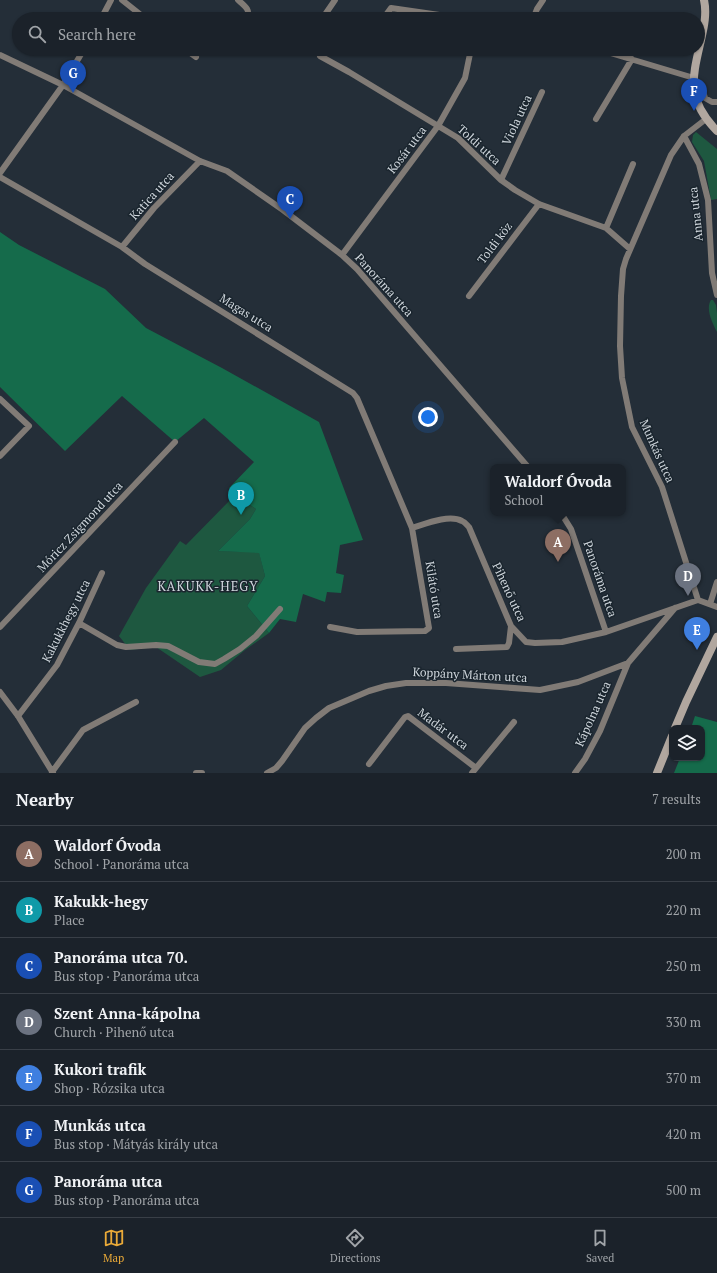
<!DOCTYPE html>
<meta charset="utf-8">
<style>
body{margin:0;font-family:"PT Serif",serif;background:#282f36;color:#f1f3f6}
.controls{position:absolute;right:12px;bottom:12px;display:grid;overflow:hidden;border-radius:8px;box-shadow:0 1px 3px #0004}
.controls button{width:36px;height:36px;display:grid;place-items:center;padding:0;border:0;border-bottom:1px solid #393f47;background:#1b222a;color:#f1f3f6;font:20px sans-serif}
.you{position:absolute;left:428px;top:417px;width:14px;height:14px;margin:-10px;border:3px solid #fff;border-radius:50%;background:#1a73e8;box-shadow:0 0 0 6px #1a73e833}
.badge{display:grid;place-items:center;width:26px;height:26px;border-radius:50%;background:#eaaa38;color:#fff;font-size:13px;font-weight:700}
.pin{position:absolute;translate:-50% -33px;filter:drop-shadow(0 1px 2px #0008)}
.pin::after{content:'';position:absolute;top:21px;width:14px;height:12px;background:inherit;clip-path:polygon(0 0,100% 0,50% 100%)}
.popup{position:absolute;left:490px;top:464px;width:136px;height:52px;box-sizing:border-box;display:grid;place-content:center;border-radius:8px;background:#1b222a;filter:drop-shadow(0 1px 3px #0005);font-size:13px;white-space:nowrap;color:#a0a4a8}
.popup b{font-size:15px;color:#f1f3f6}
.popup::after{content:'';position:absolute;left:50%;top:100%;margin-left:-8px;border:8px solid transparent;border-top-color:#1b222a}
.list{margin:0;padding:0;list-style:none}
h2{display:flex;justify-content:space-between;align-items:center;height:52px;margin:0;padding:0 16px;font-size:17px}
h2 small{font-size:13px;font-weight:400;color:#a0a4a8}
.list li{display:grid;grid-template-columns:26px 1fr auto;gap:12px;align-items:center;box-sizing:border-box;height:56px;padding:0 16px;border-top:1px solid #393f47}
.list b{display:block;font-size:15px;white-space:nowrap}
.list p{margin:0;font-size:13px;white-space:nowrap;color:#a0a4a8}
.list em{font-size:13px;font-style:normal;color:#a0a4a8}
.icon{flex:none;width:22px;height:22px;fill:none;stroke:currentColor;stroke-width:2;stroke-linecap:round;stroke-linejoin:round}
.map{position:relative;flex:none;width:717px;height:773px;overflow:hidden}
.search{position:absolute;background:#1b222a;box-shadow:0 1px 3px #0004;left:12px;right:12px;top:12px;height:44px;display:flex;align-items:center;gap:10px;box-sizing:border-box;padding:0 14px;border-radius:22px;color:#a0a4a8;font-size:15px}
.sheet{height:444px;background:#1b222a}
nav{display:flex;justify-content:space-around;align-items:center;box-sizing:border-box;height:56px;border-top:1px solid #393f47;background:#1b222a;font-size:11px;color:#a0a4a8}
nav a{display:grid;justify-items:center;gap:2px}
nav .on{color:#eaaa38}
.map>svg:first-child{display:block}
.green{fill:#1e5840}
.forest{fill:#156b4b}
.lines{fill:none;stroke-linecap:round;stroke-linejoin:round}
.minor{stroke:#817b76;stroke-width:6}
.secondary{stroke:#b1a79f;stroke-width:8}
.labels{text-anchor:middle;stroke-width:3;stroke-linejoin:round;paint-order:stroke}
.street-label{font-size:12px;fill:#ced5db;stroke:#1a252e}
.neighbourhood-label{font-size:13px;letter-spacing:1px;fill:#ced5db;stroke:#1a252e}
</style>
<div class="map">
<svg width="717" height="773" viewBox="0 0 717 773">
<rect width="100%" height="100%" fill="#242e38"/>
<path class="green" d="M 696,132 L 717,149 L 717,199 L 711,200 L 704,161 L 692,142 L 693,135 Z
M 711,300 L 713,300 L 716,305 L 717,313 L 717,332 C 713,324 705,309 711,300 Z
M 235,495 L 256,509 L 250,519 L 218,551 L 259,552 L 265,576 L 247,606 L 269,633 L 245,650 L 221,670 L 200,677 L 156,647 L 130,650 L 119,636 L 146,588 L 180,541 L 186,545 Z"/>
<path class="forest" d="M 0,232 L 19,245 L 105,289 L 146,328 L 222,368 L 319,422 L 363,540 L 340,545 L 336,573 L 344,575 L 341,593 L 327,592 L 325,602 L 303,594 L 296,622 L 280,619 L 269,633 L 247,606 L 265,576 L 259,553 L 218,551 L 250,519 L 256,509 L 235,495 L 229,488 L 254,462 L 204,418 L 175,442 L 122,396 L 65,451 L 0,387 Z
M 695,716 L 717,722 L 717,773 L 674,773 L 680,758 L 702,758 L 702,728 L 691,728 Z"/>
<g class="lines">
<path class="minor" d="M 122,0 L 146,19
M 238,0 C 245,6 251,10 247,19
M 101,19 L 111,0
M 322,19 L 335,0
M 383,19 L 391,8 L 467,19
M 533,19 L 537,9 L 543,0
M 185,49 L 196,57
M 597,49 L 694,78 L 703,91 L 705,98 L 712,102 L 717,102
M 0,55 L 63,85 L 200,161 L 227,171 L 283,210 L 342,255 L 357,269 L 528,467
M 320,56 L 349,72 L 458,138 L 501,180 L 515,190 L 539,204 L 606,228 L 630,249
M 596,119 L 632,59
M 684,136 L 699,164 L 708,200 L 712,273 L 717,295
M 0,173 L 63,85 L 84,49
M 0,177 L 122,247 L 145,264 L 353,393 L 357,398 L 412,528 L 429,628 L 425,631 L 357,632 L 330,627
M 501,180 L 542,92
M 606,228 L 633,164
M 122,247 L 154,208 L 200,161
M 342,255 L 438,126 L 465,78 L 471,49
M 469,296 L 539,204
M 0,399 L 29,426 L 0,456
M 561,513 L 571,529 L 606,632
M 412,528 C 425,524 449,514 462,521 C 465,522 467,525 469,527 L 511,626 L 526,642 L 535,643 L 562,642 L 606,632 L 698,600
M 698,600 L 662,487 L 632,427 L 622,378 L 620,346 L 621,296 L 623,269 L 626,259 L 671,155 L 684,136 L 706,119
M 698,600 L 717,607
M 710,604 L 717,582
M 79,623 L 117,645 L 126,647 L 156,645 L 168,646 L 199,662 L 215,664 L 224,659 L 240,649 L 256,636 L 280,609
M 0,627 L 175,442
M 456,649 L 507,647 L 509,643 L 511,626
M 0,692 L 18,716 L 53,773
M 18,716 L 57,665 L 79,623 L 102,573
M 369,764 L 405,717 L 408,716 L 476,768
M 52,772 L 83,730 L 136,702
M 196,773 L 202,773
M 267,773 L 276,768 L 282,761 L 305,728 L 316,718 L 329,708 L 369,691 L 386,686 L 406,683 L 446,683 L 540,690 L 578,682 L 628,663 L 675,608
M 472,773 L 514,722
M 575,773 L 585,759 L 600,731 L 628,663"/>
<path class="secondary" d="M 704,0 C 707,13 704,27 701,40 C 692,79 686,99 717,131
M 675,728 L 686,702 L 717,637
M 657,773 L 672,736"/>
</g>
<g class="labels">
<g class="street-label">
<text transform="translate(517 120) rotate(-65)" y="4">Viola utca</text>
<text transform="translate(479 145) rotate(42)" y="4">Toldi utca</text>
<text transform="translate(407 150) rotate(-53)" y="4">Kosár utca</text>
<text transform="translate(152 196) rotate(-48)" y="4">Katica utca</text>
<text transform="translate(696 214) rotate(-96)" y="4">Anna utca</text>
<text transform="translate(495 243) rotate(-53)" y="4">Toldi köz</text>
<text transform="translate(384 285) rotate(48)" y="4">Panoráma utca</text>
<text transform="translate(246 313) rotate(32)" y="4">Magas utca</text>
<text transform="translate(657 451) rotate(66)" y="4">Munkás utca</text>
<text transform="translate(80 527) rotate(-47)" y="4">Móricz Zsigmond utca</text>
<text transform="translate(600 579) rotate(71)" y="4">Panoráma utca</text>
<text transform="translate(434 590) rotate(81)" y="4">Kilátó utca</text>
<text transform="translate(509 592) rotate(65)" y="4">Pihenő utca</text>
<text transform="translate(66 621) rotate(-63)" y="4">Kakukkhegy utca</text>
<text transform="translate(470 675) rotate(3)" y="4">Koppány Márton utca</text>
<text transform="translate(593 714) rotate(-66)" y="4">Kápolna utca</text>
<text transform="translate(443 729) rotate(37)" y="4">Madár utca</text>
</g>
<g class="neighbourhood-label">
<text x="208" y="591">KAKUKK-HEGY</text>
</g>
</g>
</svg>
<div class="controls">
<button><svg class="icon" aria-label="layers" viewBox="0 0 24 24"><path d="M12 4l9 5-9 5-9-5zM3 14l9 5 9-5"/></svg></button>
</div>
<div class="you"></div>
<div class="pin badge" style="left:558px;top:562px;background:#8d6e63">A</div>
<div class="popup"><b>Waldorf Óvoda</b>School</div>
<div class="pin badge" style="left:241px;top:515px;background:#0f9aa8">B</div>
<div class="pin badge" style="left:290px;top:219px;background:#1a4fb4">C</div>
<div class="pin badge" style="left:688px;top:596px;background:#6b7280">D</div>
<div class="pin badge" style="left:697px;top:650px;background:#3f7fe0">E</div>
<div class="pin badge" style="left:694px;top:111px;background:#1a4fb4">F</div>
<div class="pin badge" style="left:73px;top:93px;background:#1a4fb4">G</div>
<div class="search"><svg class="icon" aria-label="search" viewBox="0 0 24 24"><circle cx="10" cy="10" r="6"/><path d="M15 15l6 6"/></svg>Search here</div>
</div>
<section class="sheet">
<h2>Nearby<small>7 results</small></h2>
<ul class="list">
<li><span class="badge" style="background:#8d6e63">A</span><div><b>Waldorf Óvoda</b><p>School · Panoráma utca</p></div><em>200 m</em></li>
<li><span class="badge" style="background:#0f9aa8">B</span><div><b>Kakukk-hegy</b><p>Place</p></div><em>220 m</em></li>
<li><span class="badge" style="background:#1a4fb4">C</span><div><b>Panoráma utca 70.</b><p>Bus stop · Panoráma utca</p></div><em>250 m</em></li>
<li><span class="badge" style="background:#6b7280">D</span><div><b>Szent Anna-kápolna</b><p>Church · Pihenő utca</p></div><em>330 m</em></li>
<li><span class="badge" style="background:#3f7fe0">E</span><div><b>Kukori trafik</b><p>Shop · Rózsika utca</p></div><em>370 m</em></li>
<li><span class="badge" style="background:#1a4fb4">F</span><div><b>Munkás utca</b><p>Bus stop · Mátyás király utca</p></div><em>420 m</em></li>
<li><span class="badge" style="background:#1a4fb4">G</span><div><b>Panoráma utca</b><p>Bus stop · Panoráma utca</p></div><em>500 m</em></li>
</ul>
</section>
<nav>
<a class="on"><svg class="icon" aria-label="map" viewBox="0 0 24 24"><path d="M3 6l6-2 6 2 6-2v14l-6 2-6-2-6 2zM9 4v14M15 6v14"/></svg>Map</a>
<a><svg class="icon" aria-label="directions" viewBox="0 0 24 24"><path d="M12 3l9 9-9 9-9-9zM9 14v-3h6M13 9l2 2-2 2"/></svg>Directions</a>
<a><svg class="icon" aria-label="saved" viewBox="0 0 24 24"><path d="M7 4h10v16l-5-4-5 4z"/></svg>Saved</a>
</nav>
